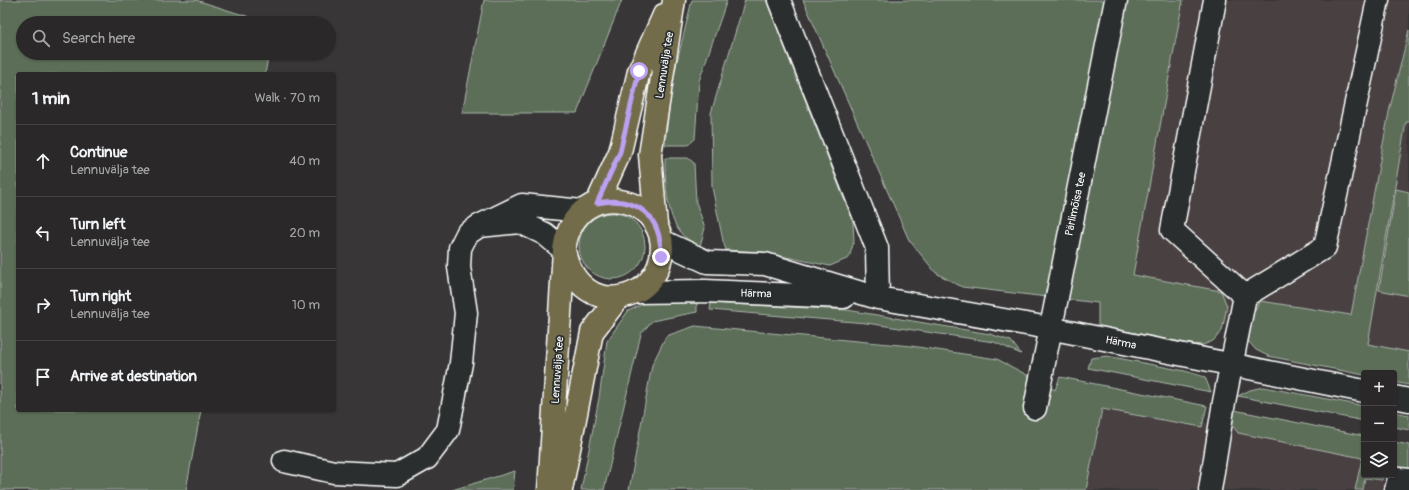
<!DOCTYPE html>
<meta charset="utf-8">
<style>
body{margin:0;font-family:Pangolin,sans-serif;background:#323031;color:#f1f3f6}
.controls{position:absolute;right:12px;bottom:12px;display:grid;overflow:hidden;border-radius:4px;box-shadow:0 1px 3px #0004}
.controls button{width:36px;height:36px;display:grid;place-items:center;padding:0;border:0;border-bottom:1px solid #464446;background:#2a2829;color:#f1f3f6;font:20px sans-serif}
.stop{position:absolute;width:12px;height:12px;margin:-9px;border:3px solid #bca0f2;border-radius:50%;background:#fff}
.stop.end{background:#bca0f2;border-color:#fff;box-shadow:0 1px 4px #0008}
.list{margin:0;padding:0;list-style:none}
h2{display:flex;justify-content:space-between;align-items:center;height:52px;margin:0;padding:0 16px;font-size:17px}
h2 small{font-size:13px;font-weight:400;color:#a5a6a8}
.list li{display:grid;grid-template-columns:26px 1fr auto;gap:12px;align-items:center;box-sizing:border-box;height:72px;padding:0 16px;border-top:1px solid #464446}
.list b{display:block;font-size:15px;white-space:nowrap}
.list p{margin:0;font-size:13px;white-space:nowrap;color:#a5a6a8}
.list em{font-size:13px;font-style:normal;color:#a5a6a8}
.icon{flex:none;width:22px;height:22px;fill:none;stroke:currentColor;stroke-width:2;stroke-linecap:round;stroke-linejoin:round}
.map{position:relative;flex:none;width:1409px;height:490px;overflow:hidden}
.search{position:absolute;background:#2a2829;box-shadow:0 1px 3px #0004;left:16px;top:16px;width:320px;height:44px;display:flex;align-items:center;gap:10px;box-sizing:border-box;padding:0 14px;border-radius:22px;color:#a5a6a8;font-size:15px}
.panel{position:absolute;background:#2a2829;box-shadow:0 1px 3px #0004;left:16px;top:72px;width:320px;height:340px;border-radius:4px}
.map>svg:first-child{display:block}
.built{fill:#484142}
.green{fill:#5b6e59;stroke:#adb6ac}
.lines{fill:none;stroke-linecap:round;stroke-linejoin:round}
.minor-casing{stroke:#fff;stroke-width:25}
.major-casing{stroke:#fff;stroke-width:25}
.minor{stroke:#2a2d2e;stroke-width:22}
.major{stroke:#736c4b;stroke-width:22}
.route{stroke:#bca0f2;stroke-width:5}
.labels{text-anchor:middle;stroke-width:3.5;stroke-linejoin:round;paint-order:stroke}
.street-label{font-size:11px;fill:#fff;stroke:#2a2d2e}
</style>
<div class="map">
<svg width="1409" height="490" viewBox="0 0 1409 490">
<rect width="100%" height="100%" fill="#383637"/>
<filter id="ink" filterUnits="userSpaceOnUse"><feTurbulence type="fractalNoise" baseFrequency=".025" numOctaves="2"/><feDisplacementMap in="SourceGraphic" scale="8" xChannelSelector="R" yChannelSelector="G"/><feConvolveMatrix kernelMatrix="1 2 1 2 8 2 1 2 1" color-interpolation-filters="sRGB"/></filter>
<g filter="url(#ink)">
<path class="built" d="M 1163,0 L 1409,0 L 1409,359 L 1107,304 Z
M 1083,398 L 1364,454 L 1364,475 L 1394,475 L 1394,461 L 1409,464 L 1409,490 L 1065,490 Z"/>
<path class="green" d="M 0,0 L 196,0 L 268,23 L 23,23 L 23,53 L 269,53 L 265,74 L 18,74 L 18,410 L 201,410 L 186,490 L 0,490 Z
M 484,0 L 622,0 L 577,113 L 462,113 Z
M 692,0 L 727,0 L 699,81 L 695,139 L 688,145 L 665,145 L 672,82 Z
M 745,0 L 766,0 L 853,222 L 854,241 L 849,258 L 830,266 L 762,252 L 726,250 L 723,241 L 712,187 L 711,113 Z
M 803,0 L 1183,0 L 1133,275 L 1221,291 L 1227,306 L 1222,331 L 1213,341 L 1203,345 L 1190,344 L 1098,326 L 1098,303 L 962,287 L 936,273 L 909,240 Z
M 1409,30 L 1409,122 L 1406,122 L 1368,344 L 1409,352 L 1409,385 L 1394,382 L 1394,373 L 1364,373 L 1364,375 L 1268,356 L 1256,350 L 1248,341 L 1250,318 L 1260,301 L 1351,315 L 1389,112 Z
M 665,158 L 688,158 L 694,163 L 696,202 L 705,228 L 700,246 C 696,244 690,241 686,238 C 666,223 665,181 665,158 Z
M 1396,189 L 1409,192 L 1409,296 L 1379,290 Z
M579 246a33 33 0 1 1 66 0a33 33 0 1 1-66 0Z
M 651,300 L 697,301 L 697,312 L 652,321 L 641,334 L 604,490 L 581,490 L 599,398 L 607,341 L 628,311 Z
M 711,303 L 847,310 L 990,334 L 1011,341 L 1021,354 L 994,342 L 866,323 L 710,310 Z
M 695,326 L 911,346 L 997,359 L 1055,390 L 1060,377 L 1207,406 L 1202,427 L 1102,409 L 1086,490 L 629,490 L 652,365 L 666,336 Z
M 1107,356 L 1185,371 L 1205,377 L 1211,392 L 1088,368 L 1091,358 Z
M 1263,387 L 1364,406 L 1364,421 L 1238,396 L 1250,390 Z
M 1234,410 L 1364,436 L 1364,475 L 1383,475 L 1382,480 L 1365,478 L 1363,490 L 1355,490 L 1362,458 L 1238,433 L 1232,425 Z
M 1394,412 L 1409,415 L 1409,430 L 1394,427 Z
M 1394,442 L 1409,445 L 1409,470 L 1394,468 Z
M 515,471 L 513,490 L 452,490 Z"/>
<g class="lines">
<g class="minor-casing">
<path id="minor" d="M 779,0 L 877,248 L 878,298
M 1215,0 L 1172,230 L 1245,296
M 662,241 L 707,262 L 765,264 L 878,298 L 1049,328 L 1364,391
M 564,250 L 545,234 L 520,222 L 479,226 L 522,205 L 582,211
M 635,292 L 705,291 L 844,297
M 1394,397 L 1409,400
M 1035,408 L 1116,0
M 284,461 L 334,472 L 397,475 L 427,458 L 448,430 L 461,363 L 466,313 L 459,267 L 460,248 L 467,234 L 479,226
M 1210,490 L 1224,402 L 1245,296 L 1325,247 L 1378,0
M 1396,490 L 1399,479 L 1409,480"/>
</g>
<g class="major-casing">
<path id="major" d="M 597,203 L 620,152 L 639,71 L 664,15
M 656,225 L 650,155 L 674,0
M 549,490 L 564,250 C 575,168 680,198 659,265 C 655,277 644,289 633,293 C 597,308 571,284 564,250
M 561,490 L 592,332 L 619,297"/>
</g>
<use href="#minor" class="minor"/>
<use href="#major" class="major"/>
</g>
</g>
<g class="lines" filter="url(#ink)">
<path class="route" d="M 639,71 L 620,152 L 597,203 C 637,195 662,216 661,257"/>
</g>
<g class="labels">
<g class="street-label">
<text transform="translate(664 65) rotate(-81)" y="4">Lennuvälja tee</text>
<text transform="translate(1075 204) rotate(-78)" y="4">Pärlimõisa tee</text>
<text transform="translate(756 293) rotate(2)" y="4">Härma</text>
<text transform="translate(1121 342) rotate(11)" y="4">Härma</text>
<text transform="translate(557 370) rotate(-86)" y="4">Lennuvälja tee</text>
</g>
</g>
</svg>
<div class="controls">
<button>+</button>
<button>−</button>
<button><svg class="icon" aria-label="layers" viewBox="0 0 24 24"><path d="M12 4l9 5-9 5-9-5zM3 14l9 5 9-5"/></svg></button>
</div>
<div class="stop" style="left:639px;top:71px"></div>
<div class="stop end" style="left:661px;top:257px"></div>
<div class="search"><svg class="icon" aria-label="search" viewBox="0 0 24 24"><circle cx="10" cy="10" r="6"/><path d="M15 15l6 6"/></svg>Search here</div>
<section class="panel">
<h2>1 min<small>Walk · 70 m</small></h2>
<ul class="list">
<li><svg class="icon" aria-label="ahead" viewBox="0 0 24 24"><path d="M12 20V5M6 11l6-6 6 6"/></svg><div><b>Continue</b><p>Lennuvälja tee</p></div><em>40 m</em></li>
<li><svg class="icon" aria-label="left" viewBox="0 0 24 24"><path d="M17 20v-9H6M10 6l-5 5 5 5"/></svg><div><b>Turn left</b><p>Lennuvälja tee</p></div><em>20 m</em></li>
<li><svg class="icon" aria-label="right" viewBox="0 0 24 24"><path d="M7 20v-9h11M14 6l5 5-5 5"/></svg><div><b>Turn right</b><p>Lennuvälja tee</p></div><em>10 m</em></li>
<li><svg class="icon" aria-label="arrive" viewBox="0 0 24 24"><path d="M6 21V4h12l-3 4 3 4H6"/></svg><div><b>Arrive at destination</b></div></li>
</ul>
</section>
</div>
